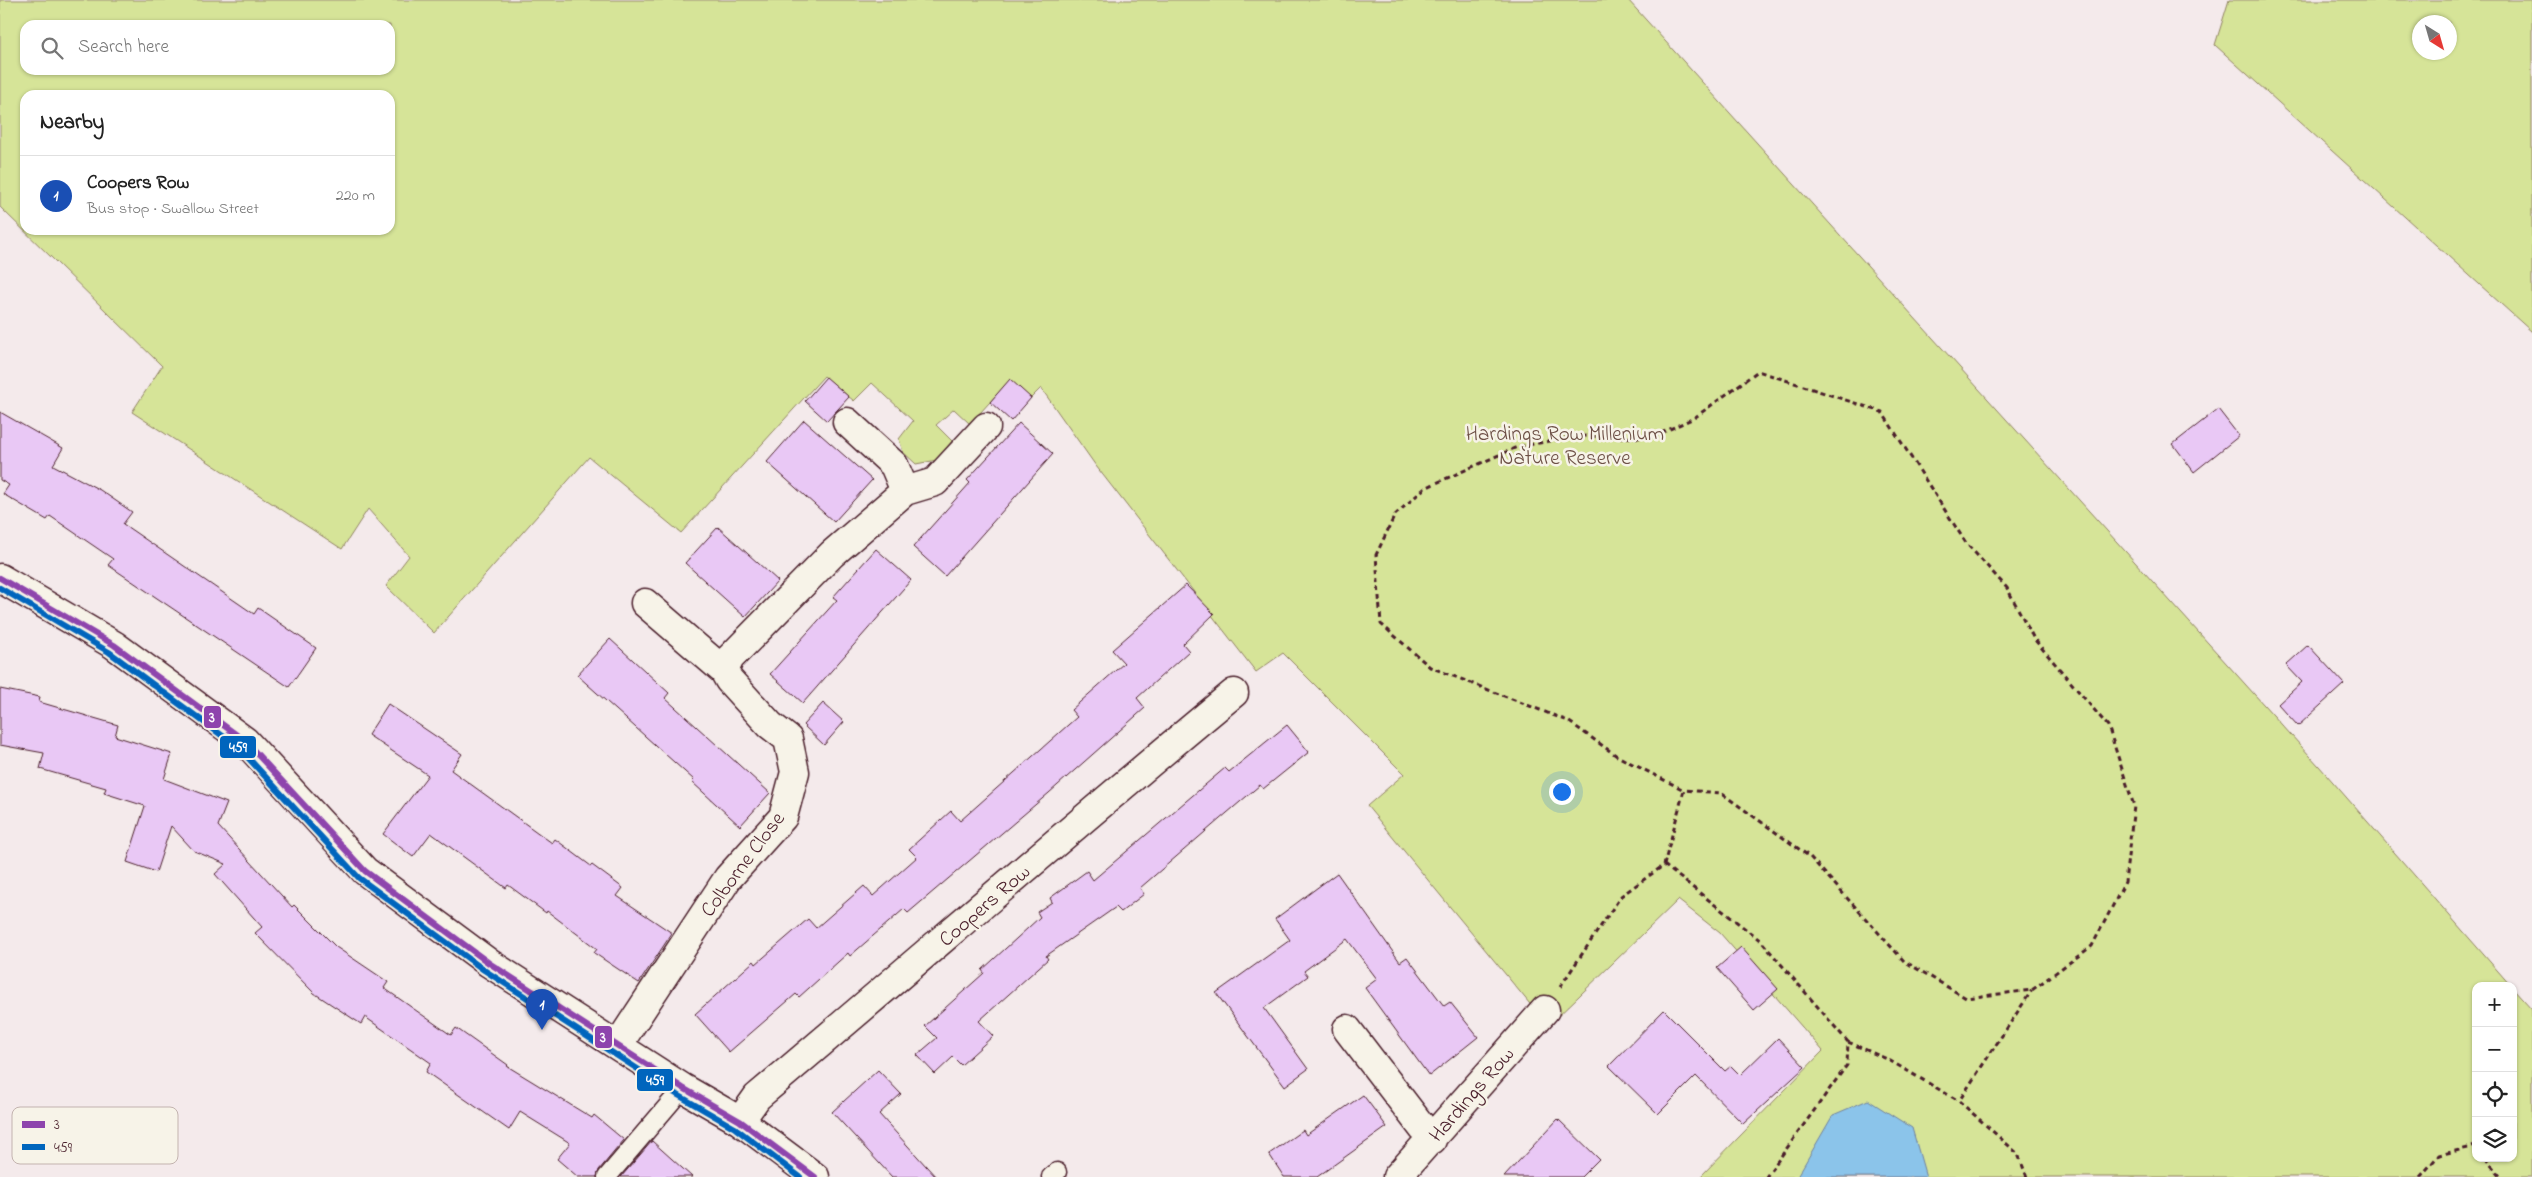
<!DOCTYPE html>
<meta charset="utf-8">
<style>
body{margin:0;font-family:"Indie Flower",sans-serif;background:#f2f2f2;color:#222}
.controls{position:absolute;right:15px;bottom:15px;display:grid;overflow:hidden;border-radius:10px;box-shadow:0 1px 4px #0004}
.controls button{width:45px;height:45px;display:grid;place-items:center;padding:0;border:0;border-bottom:1px solid #e0e0e0;background:#fff;color:#222;font:25px sans-serif}
.compass{position:absolute;left:2412px;top:15px;width:45px;height:45px;border-radius:50%;background:#fff;box-shadow:0 1px 4px #0004;rotate:143deg}
.you{position:absolute;left:1561px;top:791px;width:18px;height:18px;margin:-12px;border:4px solid #fff;border-radius:50%;background:#1a73e8;box-shadow:0 0 0 8px #1a73e833}
.badge{display:grid;place-items:center;width:32px;height:32px;border-radius:50%;background:#7c3aed;color:#fff;font-size:16px;font-weight:700}
.pin{position:absolute;translate:-50% -41px;filter:drop-shadow(0 1px 2px #0008)}
.pin::after{content:'';position:absolute;top:26px;width:18px;height:15px;background:inherit;clip-path:polygon(0 0,100% 0,50% 100%)}
.list{margin:0;padding:0;list-style:none}
h2{display:flex;justify-content:space-between;align-items:center;height:65px;margin:0;padding:0 20px;font-size:21px}
h2 small{font-size:16px;font-weight:400;color:#767676}
.list li{display:grid;grid-template-columns:32px 1fr auto;gap:15px;align-items:center;box-sizing:border-box;height:80px;padding:0 20px;border-top:1px solid #e0e0e0}
.list b{display:block;font-size:19px;white-space:nowrap}
.list p{margin:0;font-size:16px;white-space:nowrap;color:#767676}
.list em{font-size:16px;font-style:normal;color:#767676}
.icon{flex:none;width:28px;height:28px;fill:none;stroke:currentColor;stroke-width:2;stroke-linecap:round;stroke-linejoin:round}
.map{position:relative;flex:none;width:2532px;height:1177px;overflow:hidden}
.search{position:absolute;background:#fff;box-shadow:0 1px 4px #0004;left:20px;top:20px;width:375px;height:55px;display:flex;align-items:center;gap:12px;box-sizing:border-box;padding:0 18px;border-radius:15px;color:#767676;font-size:19px}
.panel{position:absolute;background:#fff;box-shadow:0 1px 4px #0004;left:20px;top:90px;width:375px;height:145px;border-radius:15px}
.map>svg:first-child{display:block}
.green{fill:#d6e498;stroke:#908262;fill-rule:evenodd}
.water{fill:#8bc4ea;stroke:#71829e}
.building{fill:#e9c8f5;stroke:#4a1f2b}
.lines{fill:none;stroke-linecap:round;stroke-linejoin:round}
.service-casing{stroke:#4a1f2b;stroke-width:21}
.minor-casing{stroke:#4a1f2b;stroke-width:31}
.path{stroke:#4a1f2b;stroke-width:3;stroke-dasharray:5 4;stroke-linecap:butt}
.service{stroke:#f7f3e8;stroke-width:18}
.minor{stroke:#f7f3e8;stroke-width:28}
.bus-1-casing{stroke:#f7f3e8;stroke-width:10}
.bus-2-casing{stroke:#f7f3e8;stroke-width:10}
.bus-1{stroke:#8e44ad;stroke-width:6}
.bus-2{stroke:#0065bd;stroke-width:6}
.labels{text-anchor:middle;stroke-width:5;stroke-linejoin:round;paint-order:stroke}
.park-label{font-size:21px;fill:#6d5046;stroke:#f7f3e8}
.street-label{font-size:21px;fill:#4a1f2b;stroke:#f7f3e8}
.key{fill:#f7f3e8;stroke:#c3b3af;stroke-width:1}
.key-label{font-size:14px;fill:#4a1f2b}
.line-badge{stroke:#f7f3e8;stroke-width:2}
.badge-label{font-size:14px;text-anchor:middle;font-weight:bold;fill:#fff}
</style>
<div class="map">
<svg width="2532" height="1177" viewBox="0 0 2532 1177">
<rect width="100%" height="100%" fill="#f4eaeb"/>
<filter id="ink" filterUnits="userSpaceOnUse"><feTurbulence type="fractalNoise" baseFrequency=".02" numOctaves="2"/><feDisplacementMap in="SourceGraphic" scale="10" xChannelSelector="R" yChannelSelector="G"/><feConvolveMatrix kernelMatrix="1 2 1 2 8 2 1 2 1" color-interpolation-filters="sRGB"/></filter>
<g filter="url(#ink)">
<path class="green" d="M 0,0 L 1628,0 L 2319,766 L 2511,986 L 2476,986 L 2476,1158 L 2513,1158 L 2513,989 L 2532,1010 L 2532,1177 L 1700,1177 L 1823,1051 L 1720,933 L 1678,900 L 1548,1026 L 1367,806 L 1404,774 L 1283,653 L 1256,672 L 1096,466 L 1041,388 L 1030,399 L 1009,381 L 970,424 L 954,409 L 936,425 L 952,441 L 937,460 L 916,464 L 903,452 L 899,439 L 913,421 L 872,383 L 854,401 L 824,376 L 681,533 L 589,457 L 434,633 L 386,586 L 409,556 L 368,509 L 342,549 L 132,412 L 162,366 L 0,207 ZM 25,25 L 390,25 L 390,70 L 25,70 ZM 25,95 L 390,95 L 390,230 L 25,230 Z
M 2229,0 L 2532,0 L 2532,332 L 2215,45 ZM 2420,22 L 2450,22 L 2450,52 L 2420,52 Z"/>
<path class="water" d="M 1868,1100 L 1912,1128 L 1926,1177 L 1797,1177 L 1833,1115 Z"/>
<path class="building" d="M 826,377 L 849,397 L 827,421 L 805,401 Z
M 1010,379 L 1031,398 L 1011,421 L 990,402 Z
M 2218,409 L 2239,436 L 2194,472 L 2173,444 Z
M 0,412 L 63,448 L 53,465 L 100,490 L 132,512 L 123,524 L 254,614 L 258,608 L 316,648 L 289,687 L 108,565 L 113,559 L 50,516 L 47,520 L 3,494 L 9,485 L 0,480 Z
M 804,420 L 872,480 L 834,522 L 767,462 Z
M 1019,423 L 1053,454 L 945,576 L 913,547 L 970,483 L 967,480 Z
M 718,527 L 778,581 L 745,617 L 685,563 Z
M 876,549 L 911,580 L 803,703 L 770,674 L 837,600 L 833,597 Z
M 1186,585 L 1214,614 L 1183,644 L 1189,651 L 1137,698 L 1145,708 L 1049,793 L 908,913 L 904,909 L 850,956 L 848,953 L 799,997 L 796,994 L 729,1052 L 695,1014 L 754,961 L 756,964 L 808,919 L 816,928 L 864,886 L 873,896 L 917,857 L 909,849 L 951,811 L 960,821 L 1077,717 L 1071,710 L 1124,663 L 1112,650 Z
M 610,639 L 669,693 L 665,698 L 770,793 L 740,826 L 692,782 L 694,780 L 577,675 Z
M 2308,645 L 2344,684 L 2298,726 L 2278,704 L 2302,682 L 2286,665 Z
M 0,689 L 40,697 L 39,702 L 118,725 L 115,736 L 172,754 L 164,779 L 227,803 L 218,826 L 292,907 L 294,905 L 336,947 L 388,982 L 384,988 L 451,1035 L 456,1028 L 508,1065 L 507,1066 L 592,1118 L 594,1115 L 624,1140 L 599,1170 L 597,1177 L 578,1177 L 557,1159 L 570,1143 L 520,1112 L 509,1130 L 426,1072 L 431,1063 L 365,1017 L 361,1024 L 314,993 L 255,933 L 262,927 L 215,874 L 226,864 L 194,851 L 171,826 L 156,872 L 127,862 L 145,806 L 104,793 L 106,788 L 40,769 L 44,753 L 0,745 Z
M 823,703 L 844,722 L 824,745 L 803,725 Z
M 388,704 L 462,754 L 451,770 L 552,843 L 555,839 L 591,866 L 592,865 L 623,888 L 617,896 L 672,933 L 639,983 L 594,953 L 597,949 L 547,911 L 546,913 L 508,885 L 506,888 L 431,833 L 413,857 L 383,834 L 428,775 L 368,735 Z
M 1287,725 L 1309,752 L 1263,789 L 1260,785 L 1227,813 L 1140,888 L 1144,894 L 1121,912 L 1116,907 L 1046,956 L 1048,959 L 979,1021 L 993,1036 L 961,1065 L 953,1057 L 935,1074 L 917,1055 L 937,1038 L 925,1026 L 984,973 L 982,970 L 1040,917 L 1037,912 L 1052,902 L 1050,898 L 1087,871 L 1093,880 L 1225,768 L 1229,772 Z
M 1337,873 L 1400,962 L 1407,957 L 1444,1006 L 1450,1002 L 1478,1037 L 1429,1076 L 1365,988 L 1377,979 L 1347,939 L 1304,971 L 1308,976 L 1264,1008 L 1308,1069 L 1285,1086 L 1216,993 L 1290,940 L 1275,919 Z
M 1741,947 L 1778,989 L 1754,1010 L 1717,968 Z
M 1664,1010 L 1725,1071 L 1731,1066 L 1740,1075 L 1778,1038 L 1805,1067 L 1743,1124 L 1696,1076 L 1658,1114 L 1609,1066 Z
M 878,1070 L 901,1094 L 879,1114 L 936,1177 L 892,1177 L 832,1112 Z
M 1363,1095 L 1387,1127 L 1317,1177 L 1284,1177 L 1269,1154 L 1303,1130 L 1306,1135 Z
M 1558,1119 L 1599,1159 L 1581,1177 L 1504,1177 Z
M 652,1141 L 692,1177 L 621,1177 Z"/>
<g class="lines">
<g class="service-casing">
<path id="service" d="M 607,1177 L 683,1088
M 1051,1177 L 1057,1172"/>
</g>
<g class="minor-casing">
<path id="minor" d="M 847,422 L 894,465 L 905,491
M 0,578 L 114,645 L 245,741 L 365,871 L 489,963 L 683,1088 L 740,1121 L 815,1177
M 724,671 L 730,658 L 832,554 L 905,491 L 935,482 L 986,427
M 1347,1029 L 1432,1140
M 618,1045 L 728,878 L 783,817 L 795,772 L 788,739 L 770,725 L 729,680 L 724,671 L 645,603
M 740,1121 L 757,1097 C 916,963 1073,826 1234,693
M 1397,1177 L 1545,1010"/>
</g>
<path class="path" d="M 1664,865 L 1761,941 L 1848,1042 L 1847,1065 L 1766,1177
M 1560,987 L 1621,896 L 1664,865 L 1684,790 L 1617,756 L 1568,721 L 1430,667 L 1381,624 L 1376,555 L 1395,515 L 1425,488 L 1517,447 L 1578,436 L 1650,438 L 1694,418 L 1758,371 L 1882,412 L 1966,543 L 2007,588 L 2034,639 L 2108,726 L 2134,806 L 2125,882 L 2092,946 L 2032,990 L 1966,998 L 1904,961 L 1810,857 L 1721,793 L 1684,790
M 1848,1042 L 1887,1059 L 1959,1101
M 2485,1158 L 2501,1177
M 2027,1177 L 2018,1154 L 1959,1101 L 2032,990
M 2420,1177 L 2439,1155 L 2476,1146"/>
<use href="#service" class="service"/>
<use href="#minor" class="minor"/>
<g class="bus-1-casing">
<path id="bus-1" d="M 0,578 L 114,645 L 245,741 L 365,871 L 489,963 L 683,1088 L 740,1121 L 815,1177"/>
</g>
<g class="bus-2-casing">
<path id="bus-2" d="M 0,588 L 109,652 L 239,748 L 359,878 L 484,970 L 678,1095 L 735,1128 L 800,1177"/>
</g>
<use href="#bus-1" class="bus-1"/>
<use href="#bus-2" class="bus-2"/>
</g>
</g>
<g class="labels">
<g class="park-label">
<text x="1565" y="440">Hardings Row Millenium<tspan x="1565" dy="24">Nature Reserve</tspan></text>
</g>
<g class="street-label">
<text transform="translate(742 864) rotate(-53)" y="7">Colborne Close</text>
<text transform="translate(984 905) rotate(-41)" y="7">Coopers Row</text>
<text transform="translate(1471 1094) rotate(-49)" y="7">Hardings Row</text>
</g>
</g>
<rect x="12" y="1107" width="166" height="57" rx="8" class="key"/>
<rect x="22" y="1121" width="23" height="7" fill="#8e44ad"/>
<rect x="22" y="1144" width="23" height="6" fill="#0065bd"/>
<g class="key-label">
<text x="54" y="1129">3</text>
<text x="54" y="1152">459</text>
</g>
<g class="line-badge">
<rect x="203" y="705" width="19" height="24" rx="5" fill="#8e44ad"/>
<rect x="219" y="735" width="38" height="24" rx="5" fill="#0065bd"/>
<rect x="594" y="1025" width="19" height="24" rx="5" fill="#8e44ad"/>
<rect x="636" y="1068" width="38" height="24" rx="5" fill="#0065bd"/>
</g>
<g class="badge-label">
<text x="212" y="722">3</text>
<text x="238" y="752">459</text>
<text x="603" y="1042">3</text>
<text x="655" y="1085">459</text>
</g>
</svg>
<div class="controls">
<button>+</button>
<button>−</button>
<button><svg class="icon" aria-label="locate" viewBox="0 0 24 24"><circle cx="12" cy="12" r="6"/><path d="M12 2v4M12 18v4M2 12h4M18 12h4"/></svg></button>
<button><svg class="icon" aria-label="layers" viewBox="0 0 24 24"><path d="M12 4l9 5-9 5-9-5zM3 14l9 5 9-5"/></svg></button>
</div>
<svg class="compass" viewBox="-18 -18 36 36"><path d="M0-13l5 13h-10z" fill="#e53935"/><path d="M0 13l5-13h-10z" fill="#767676"/></svg>
<div class="you"></div>
<div class="pin badge" style="left:542px;top:1030px;background:#1a4fb4">1</div>
<div class="search"><svg class="icon" aria-label="search" viewBox="0 0 24 24"><circle cx="10" cy="10" r="6"/><path d="M15 15l6 6"/></svg>Search here</div>
<section class="panel">
<h2>Nearby<small></small></h2>
<ul class="list">
<li><span class="badge" style="background:#1a4fb4">1</span><div><b>Coopers Row</b><p>Bus stop · Swallow Street</p></div><em>220 m</em></li>
</ul>
</section>
</div>
